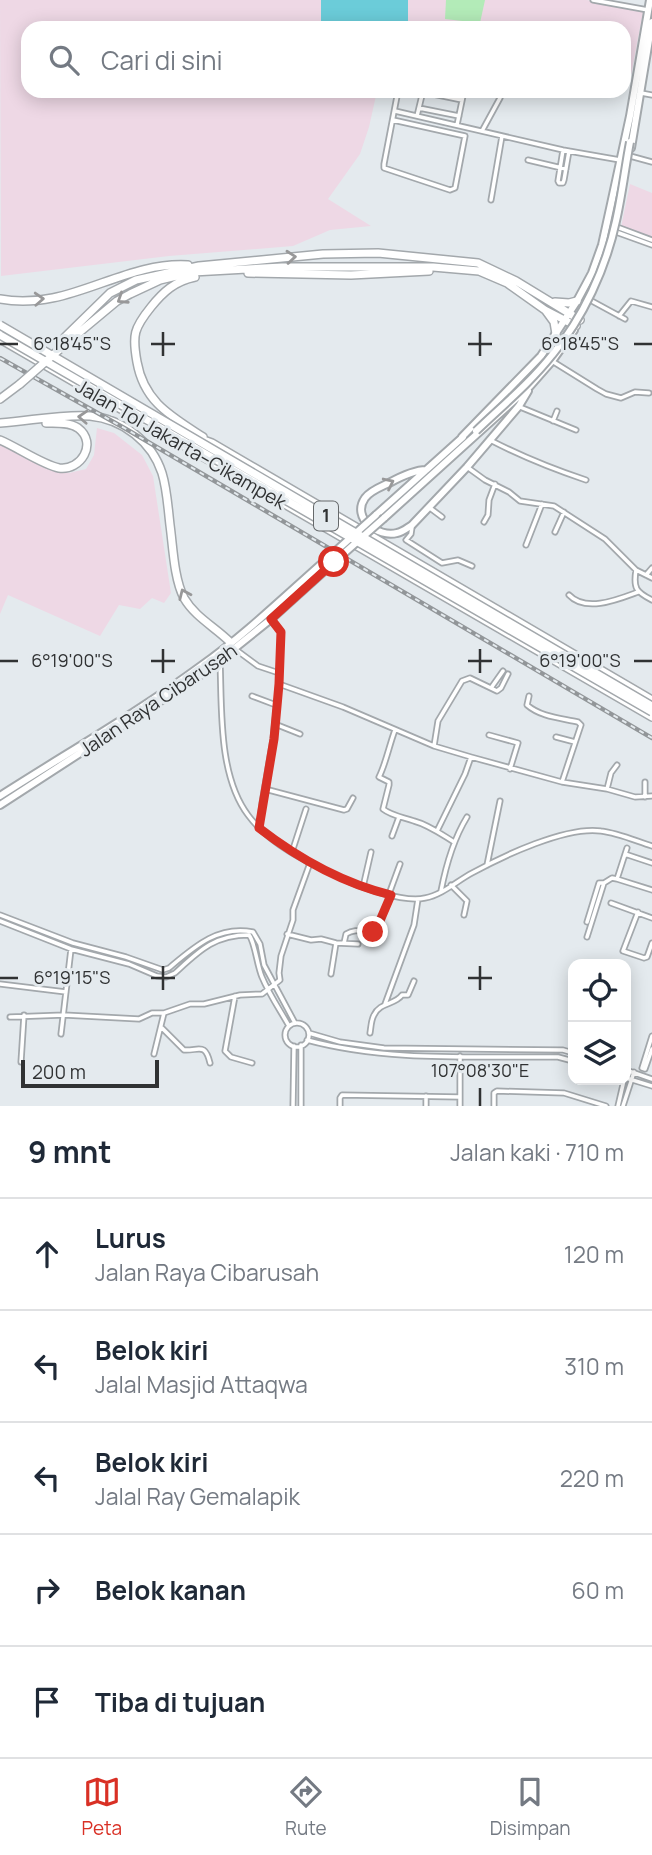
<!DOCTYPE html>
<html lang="id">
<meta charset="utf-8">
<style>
body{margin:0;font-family:Manrope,sans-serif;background:#f2f2f3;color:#1f2937}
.controls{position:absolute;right:21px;bottom:21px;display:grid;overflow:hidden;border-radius:14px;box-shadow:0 4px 18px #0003}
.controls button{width:63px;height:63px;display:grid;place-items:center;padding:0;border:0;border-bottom:2px solid #e0e1e3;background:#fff;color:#1f2937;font:35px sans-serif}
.scale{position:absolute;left:21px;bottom:18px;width:138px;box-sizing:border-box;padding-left:7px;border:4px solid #303233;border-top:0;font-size:19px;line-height:24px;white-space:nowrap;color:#303233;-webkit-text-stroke:5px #e4eaee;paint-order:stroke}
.stop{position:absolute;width:21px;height:21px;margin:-16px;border:5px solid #d93025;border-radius:50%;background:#fff}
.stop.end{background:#d93025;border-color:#fff;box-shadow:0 2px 7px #0008}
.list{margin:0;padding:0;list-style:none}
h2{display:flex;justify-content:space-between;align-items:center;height:91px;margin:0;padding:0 28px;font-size:30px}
h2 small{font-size:23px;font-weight:400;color:#747a83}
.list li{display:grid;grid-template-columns:46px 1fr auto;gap:21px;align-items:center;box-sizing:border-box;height:112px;padding:0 28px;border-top:2px solid #e0e1e3}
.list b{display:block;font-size:26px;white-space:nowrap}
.list p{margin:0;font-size:23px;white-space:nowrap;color:#747a83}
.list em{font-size:23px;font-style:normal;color:#747a83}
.icon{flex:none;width:38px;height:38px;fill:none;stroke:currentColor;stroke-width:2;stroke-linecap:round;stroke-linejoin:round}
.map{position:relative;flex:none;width:652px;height:1106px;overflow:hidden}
.search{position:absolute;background:#fff;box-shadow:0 4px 18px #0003;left:21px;right:21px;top:21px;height:77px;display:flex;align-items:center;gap:18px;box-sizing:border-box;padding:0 24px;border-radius:21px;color:#747a83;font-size:26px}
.sheet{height:651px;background:#fff}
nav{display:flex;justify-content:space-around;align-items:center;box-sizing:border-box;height:98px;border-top:2px solid #e0e1e3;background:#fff;font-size:19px;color:#747a83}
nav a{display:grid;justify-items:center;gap:4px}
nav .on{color:#d93025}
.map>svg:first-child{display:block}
.industrial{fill:#eed8e5}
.green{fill:#b3ebb8}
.water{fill:#6bccd9}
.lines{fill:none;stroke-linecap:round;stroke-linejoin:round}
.street-casing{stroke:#a3a8ac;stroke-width:7}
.primary-casing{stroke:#a3a8ac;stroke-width:10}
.highway-casing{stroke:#a3a8ac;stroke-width:10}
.street{stroke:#fff;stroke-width:3.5}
.primary{stroke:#fff;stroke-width:6}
.highway{stroke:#fff;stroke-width:7}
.rail-casing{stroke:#929699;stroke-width:4.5}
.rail{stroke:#e4eaee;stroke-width:2;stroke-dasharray:5;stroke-linecap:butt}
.primary-bridge-casing{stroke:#a3a8ac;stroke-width:10;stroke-linecap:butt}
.highway-bridge-casing{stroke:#a3a8ac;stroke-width:10;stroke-linecap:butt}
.primary-bridge{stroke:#fff;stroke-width:6}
.highway-bridge{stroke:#fff;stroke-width:7}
.oneway{stroke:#989899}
.route{stroke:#d93025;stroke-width:9}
.ticks{fill:none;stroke:#303233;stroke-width:2.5}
.labels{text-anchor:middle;stroke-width:6;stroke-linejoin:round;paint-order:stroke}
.shield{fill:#e4eaee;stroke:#66696b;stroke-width:2}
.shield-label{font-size:18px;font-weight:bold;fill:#303233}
.street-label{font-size:19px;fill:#303233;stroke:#e4eaee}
.ticks-label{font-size:18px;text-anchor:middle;fill:#303233;stroke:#e4eaee;stroke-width:6;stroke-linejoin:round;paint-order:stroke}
</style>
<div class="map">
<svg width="652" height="1106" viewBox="0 0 652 1106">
<rect width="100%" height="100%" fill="#e4eaee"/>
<path class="industrial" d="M 0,0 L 586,0 L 644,7 L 631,75 L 624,74 L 624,28 L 28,28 L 28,91 L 377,91 L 369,127 L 360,154 L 328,199 L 371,226 L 330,230 L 293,246 L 169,256 L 1,276 Z
M 630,184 L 652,193 L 652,245 L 620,232 Z
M 97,428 L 114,433 L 142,455 L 153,476 L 171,593 L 164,603 L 152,598 L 140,609 L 119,605 L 100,636 L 8,595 L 0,614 L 0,441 L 69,473 L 86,469 L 94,455 Z"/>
<path class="green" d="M 446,0 L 485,0 L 480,23 L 445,19 Z"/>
<path class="water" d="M 321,0 L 408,0 L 408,28 L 321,28 Z"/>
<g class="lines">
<g class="street-casing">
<path id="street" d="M 593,0 L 648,10
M 423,92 L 462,100
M 641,93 L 652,95
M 457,99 L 458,91
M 419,108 L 459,116
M 395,111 L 563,150 L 620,160
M 417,116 L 423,91
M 393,120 L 465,136 L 455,188 L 450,190 L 384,168 L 384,164 L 398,91
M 457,125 L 464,91
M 482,131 L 500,98
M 563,150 L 558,181 L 559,183 L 563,183 L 564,180 L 569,151
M 630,156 L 652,162
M 528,160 L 566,169
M 491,200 L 502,136
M 617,227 L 652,240
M 616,232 L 652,245
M 590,300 L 625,319
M 619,316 L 631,301 L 652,307
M 552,361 L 597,389 L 606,394 L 621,398 L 635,392 L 649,393
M 520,407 L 576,430
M 553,421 L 557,411
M 490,440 C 521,456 553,469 586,480
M 467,467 L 485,480 L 509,492 L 520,501 L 554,506 L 605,539 L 636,570 L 652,578
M 430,508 L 442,517
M 484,522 L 488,515 L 489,500 L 495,484
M 412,527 L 411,534 L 406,540 L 442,563 L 458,560 L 472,566
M 555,532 L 564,512
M 526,545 L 542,504
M 636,570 C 633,588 636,592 652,600
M 646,575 L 652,568
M 569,595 C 586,613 619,599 638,592
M 235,649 L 258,666 L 279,673
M 220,661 C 222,708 218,775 248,815 C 269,844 307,862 339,877 C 358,887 404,903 425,898 C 442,895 457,881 472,873 C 503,856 566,826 601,831 C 618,833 636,841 652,846
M 279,684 L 343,707 L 434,746 L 471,757 L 562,782 L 607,789 L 635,797 L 652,796
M 491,688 L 503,671
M 252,696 L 276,705
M 529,696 L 527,705 C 541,717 560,718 578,722 L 581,725 L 562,782
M 275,724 L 300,734
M 395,730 C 389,746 386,763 379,777 L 389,782 L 389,785 L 383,809 C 392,816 403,817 414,821 C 429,825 441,834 454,842
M 489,735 L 518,743 L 510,769
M 556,737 L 575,742
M 434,746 L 438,721 L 462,681 L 470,678 L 497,691 L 501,688 L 508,674
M 265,789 L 344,810 L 347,809 L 353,798
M 607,789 L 611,773 L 617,765
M 645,797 L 645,782
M 259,828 L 262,803 L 273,739 L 279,684 L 281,632 L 271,619
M 437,831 L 465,774 L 471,757
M 392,836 L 399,817
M 292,852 L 306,809
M 625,854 L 652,863
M 487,865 L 500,801
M 617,879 L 627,848
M 451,885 L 467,901 L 464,915
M 363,887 L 371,852
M 441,891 C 446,865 453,840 467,817
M 389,894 L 400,864
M 611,903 L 652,918
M 638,912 L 623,951 L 644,958 L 647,957 L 652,943
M 0,915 L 73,943 L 126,957 L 163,970 L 169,968 C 194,947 218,925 253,932 L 260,944 L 264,965 L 295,1023
M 0,921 L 71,949 L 129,964 L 157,976 L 166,977 L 175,973 C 199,951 214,935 249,935 C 255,942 257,966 262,977 C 269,994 280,1010 289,1026
M 587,922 L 599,883 L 604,883
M 287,934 L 311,940 L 321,939 L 336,943 L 358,944
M 587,937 L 604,883 L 612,878 L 617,879 L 652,890
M 344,943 L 346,934 C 356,928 364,932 375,931 L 391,896
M 331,974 L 336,943
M 0,984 L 66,992
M 235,996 L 225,1051 L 231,1057 L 252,1063
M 385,1004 L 414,925 L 418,899
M 10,1017 L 64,1015 L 139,1019 L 152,1013 L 164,1013 L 190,1004 L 204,1004 L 240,995 L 262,994 L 280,980 L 279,973 L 281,956 L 293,920 L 293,910 L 310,863
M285 1035a12 12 0 1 1 24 0a12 12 0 1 1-24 0Z
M 162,1028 L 184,1050 C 199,1051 205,1042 210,1063
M 309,1033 L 340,1042 L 384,1048 L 563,1050 L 573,1053
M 370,1033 C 371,1027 371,1020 374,1015 C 380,1002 395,1005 402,995 L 408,995 L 414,981
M 61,1034 L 71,949
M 652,1036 L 642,1068 L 645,1069 L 652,1049
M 307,1040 C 388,1062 474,1056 558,1057 L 573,1061
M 154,1054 L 164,1013
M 21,1062 L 24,1015
M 626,1070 L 652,1079
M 626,1078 L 652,1086
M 293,1106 L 294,1046
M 301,1106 L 301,1045
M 340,1106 L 340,1098 L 342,1095 L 460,1097
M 426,1106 L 426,1096
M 460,1106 L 460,1056
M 494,1106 L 494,1093 L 497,1091 L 564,1093 L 606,1106
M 618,1106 L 624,1080
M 623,1106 L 634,1072"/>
</g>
<g class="primary-casing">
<path id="primary" d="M 631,148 L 652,22
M 462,437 L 541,356 L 577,301 L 592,273 L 602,245 L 611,204 L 630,116 L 650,0
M 426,470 C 414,470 400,477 389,483 C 381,487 371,490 365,498 C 351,518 378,538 397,533 C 403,532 407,528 412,525 L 467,467 L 519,406 L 528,391
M 376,515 L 463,437
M 384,518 L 530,386 L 552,361 L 574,330
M 0,796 C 67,753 137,713 201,666 C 246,634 286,595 327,559
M 0,805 L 205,672 L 271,619 L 333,563"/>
</g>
<g class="highway-casing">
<path id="highway" d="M 248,273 L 351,275 L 429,271
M 195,277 C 175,281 163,292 151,307 C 134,328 132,335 137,362 C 144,402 171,416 203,437
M 0,299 C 69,312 122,261 188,265
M 555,302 L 569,303 L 577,301
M 546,311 L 554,322 L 556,334
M 65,337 L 110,293 L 136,280 L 199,266 L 323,254 L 378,253 L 478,263 L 516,281 L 580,320
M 0,339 L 652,717
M 69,341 L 117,301 L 130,294 L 160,280 L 193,272 L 282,267 L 433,267 L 479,271 L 507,283 L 545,310 L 576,326
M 0,399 L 20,384
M 0,423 C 30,421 61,414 90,416 C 123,419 152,442 162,473 C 167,489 168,508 170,525 C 173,547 174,579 184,598 C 195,617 215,627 230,642
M 198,438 L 212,443 L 652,700
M 0,440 C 17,447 43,465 59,468 C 81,471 98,443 78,428 C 69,422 56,423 46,423"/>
</g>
<use href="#street" class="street"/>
<use href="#primary" class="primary"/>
<use href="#highway" class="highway"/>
<g class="rail-casing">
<path id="rail" d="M 0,358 L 126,429 L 652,738"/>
</g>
<use href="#rail" class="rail"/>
<g class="primary-bridge-casing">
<path id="primary-bridge" d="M 476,431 C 502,406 530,383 552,355 C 583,318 606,268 616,221 C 622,195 625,168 630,142
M 327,559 L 376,515
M 333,563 L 384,518"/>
</g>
<g class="highway-bridge-casing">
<path id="highway-bridge" d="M 0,325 L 652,706
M 0,335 L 652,712
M 20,384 L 69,341"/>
</g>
<use href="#primary-bridge" class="primary-bridge"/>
<use href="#highway-bridge" class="highway-bridge"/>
</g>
<defs><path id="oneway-chevron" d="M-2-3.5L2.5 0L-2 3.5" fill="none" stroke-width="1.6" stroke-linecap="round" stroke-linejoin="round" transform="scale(1.75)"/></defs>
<g class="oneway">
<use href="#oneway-chevron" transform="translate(291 257) rotate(-5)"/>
<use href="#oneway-chevron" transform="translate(39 299) rotate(-3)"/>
<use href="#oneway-chevron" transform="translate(122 299) rotate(147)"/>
<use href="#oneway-chevron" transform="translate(83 417) rotate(-177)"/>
<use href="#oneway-chevron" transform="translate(389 483) rotate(-26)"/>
<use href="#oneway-chevron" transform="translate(184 594) rotate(-114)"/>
</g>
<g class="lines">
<path class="route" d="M 334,562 L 271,619 L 281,632 L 279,684 L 274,739 L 259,828 C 299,859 342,883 391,895 L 376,930 L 373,932"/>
</g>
<path class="ticks" d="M 163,332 L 163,356M 480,332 L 480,356M 0,344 L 18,344M 151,344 L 175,344M 468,344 L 492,344M 634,344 L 652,344M 163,649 L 163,673M 480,649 L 480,673M 0,661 L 18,661M 151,661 L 175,661M 468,661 L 492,661M 634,661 L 652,661M 163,966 L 163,990M 480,966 L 480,990M 0,978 L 18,978M 151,978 L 175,978M 468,978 L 492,978M 480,1088 L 480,1106"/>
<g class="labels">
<rect class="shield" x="314" y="501.5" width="24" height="29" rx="5"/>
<g class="shield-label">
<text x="326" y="522">1</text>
</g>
<g class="street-label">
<text transform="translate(181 444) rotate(30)" y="7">Jalan Tol Jakarta–Cikampek</text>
<text transform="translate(158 700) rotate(-34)" y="7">Jalan Raya Cibarusah</text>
</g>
</g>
<g class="ticks-label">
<text x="72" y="350">6°18'45"S</text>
<text x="580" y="350">6°18'45"S</text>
<text x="72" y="667">6°19'00"S</text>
<text x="580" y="667">6°19'00"S</text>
<text x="72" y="984">6°19'15"S</text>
<text x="480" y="1077">107°08'30"E</text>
</g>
</svg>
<div class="controls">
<button><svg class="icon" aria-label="locate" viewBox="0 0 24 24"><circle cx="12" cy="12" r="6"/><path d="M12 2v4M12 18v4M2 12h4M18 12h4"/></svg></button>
<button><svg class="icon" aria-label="layers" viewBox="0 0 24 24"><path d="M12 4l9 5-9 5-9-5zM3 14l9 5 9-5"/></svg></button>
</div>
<div class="scale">200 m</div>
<div class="stop" style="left:334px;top:562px"></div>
<div class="stop end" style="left:373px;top:932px"></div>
<div class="search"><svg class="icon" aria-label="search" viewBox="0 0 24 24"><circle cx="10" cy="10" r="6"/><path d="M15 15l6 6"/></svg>Cari di sini</div>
</div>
<section class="sheet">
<h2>9 mnt<small>Jalan kaki · 710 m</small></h2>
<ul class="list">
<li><svg class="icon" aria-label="ahead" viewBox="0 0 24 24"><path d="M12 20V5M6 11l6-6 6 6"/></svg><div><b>Lurus</b><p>Jalan Raya Cibarusah</p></div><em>120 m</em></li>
<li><svg class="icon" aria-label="left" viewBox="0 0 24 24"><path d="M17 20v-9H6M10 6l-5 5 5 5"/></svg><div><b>Belok kiri</b><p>Jalal Masjid Attaqwa</p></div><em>310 m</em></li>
<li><svg class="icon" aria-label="left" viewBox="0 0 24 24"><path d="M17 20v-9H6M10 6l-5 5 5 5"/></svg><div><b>Belok kiri</b><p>Jalal Ray Gemalapik</p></div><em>220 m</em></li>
<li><svg class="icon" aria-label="right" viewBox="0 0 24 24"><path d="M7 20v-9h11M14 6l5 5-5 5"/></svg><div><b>Belok kanan</b></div><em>60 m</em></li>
<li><svg class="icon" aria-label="arrive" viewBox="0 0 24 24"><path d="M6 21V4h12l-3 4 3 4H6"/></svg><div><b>Tiba di tujuan</b></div></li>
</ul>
</section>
<nav>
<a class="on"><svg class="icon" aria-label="map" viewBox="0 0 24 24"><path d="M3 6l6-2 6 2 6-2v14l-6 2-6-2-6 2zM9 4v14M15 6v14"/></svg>Peta</a>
<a><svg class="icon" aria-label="directions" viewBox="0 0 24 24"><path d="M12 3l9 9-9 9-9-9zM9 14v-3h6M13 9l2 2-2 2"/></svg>Rute</a>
<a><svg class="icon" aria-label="saved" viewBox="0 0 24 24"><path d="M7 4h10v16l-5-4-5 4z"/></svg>Disimpan</a>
</nav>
